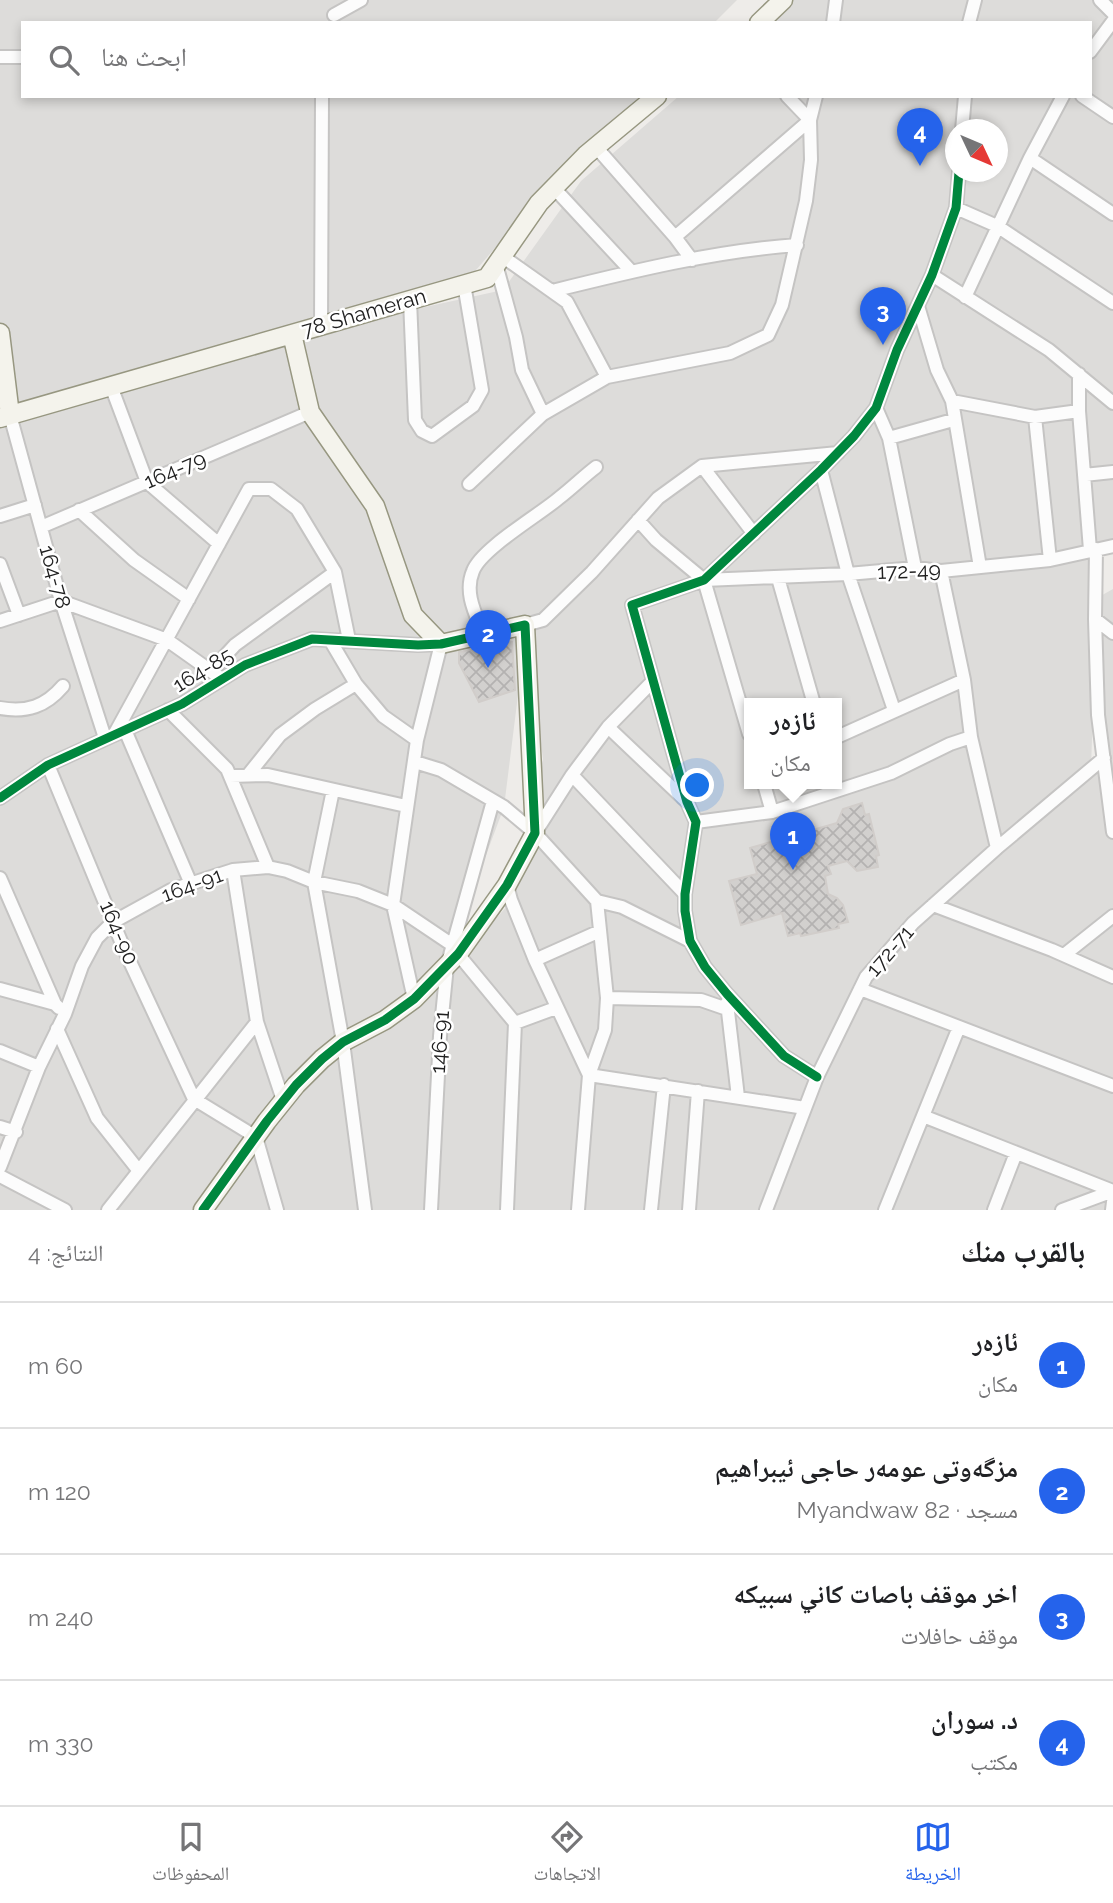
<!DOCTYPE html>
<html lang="ar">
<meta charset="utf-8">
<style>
body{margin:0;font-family:Raleway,"Noto Naskh Arabic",sans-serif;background:#f2f2f2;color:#202124;direction:rtl}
.compass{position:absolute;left:945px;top:119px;width:63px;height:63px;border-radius:50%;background:#fff;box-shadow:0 4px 10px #0003;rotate:134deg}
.you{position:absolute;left:698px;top:786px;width:24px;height:24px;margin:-18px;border:5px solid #fff;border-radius:50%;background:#1a73e8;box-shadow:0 0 0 10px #1a73e833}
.badge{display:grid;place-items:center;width:46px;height:46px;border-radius:50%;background:#2563eb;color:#fff;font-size:23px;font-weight:700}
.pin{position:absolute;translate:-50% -58px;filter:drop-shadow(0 2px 4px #0008)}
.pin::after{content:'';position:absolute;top:37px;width:24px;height:21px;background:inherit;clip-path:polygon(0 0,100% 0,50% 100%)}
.popup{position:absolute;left:744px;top:698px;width:98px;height:91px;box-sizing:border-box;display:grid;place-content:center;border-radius:0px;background:#fff;filter:drop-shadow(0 2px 5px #0005);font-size:23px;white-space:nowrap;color:#757577}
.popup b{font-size:26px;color:#202124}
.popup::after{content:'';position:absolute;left:50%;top:100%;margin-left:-14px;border:14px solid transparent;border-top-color:#fff}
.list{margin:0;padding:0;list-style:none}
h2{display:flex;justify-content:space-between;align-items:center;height:91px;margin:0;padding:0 28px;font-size:30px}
h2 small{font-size:23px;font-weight:400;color:#757577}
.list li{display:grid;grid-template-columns:46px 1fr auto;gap:21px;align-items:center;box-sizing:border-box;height:126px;padding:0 28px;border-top:2px solid #e0e0e0}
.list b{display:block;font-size:26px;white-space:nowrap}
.list p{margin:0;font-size:23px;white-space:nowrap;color:#757577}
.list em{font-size:23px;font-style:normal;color:#757577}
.icon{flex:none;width:38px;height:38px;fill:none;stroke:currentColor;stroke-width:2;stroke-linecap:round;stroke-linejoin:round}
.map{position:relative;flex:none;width:1113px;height:1210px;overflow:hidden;direction:ltr}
.search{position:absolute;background:#fff;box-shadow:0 4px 10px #0003;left:21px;right:21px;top:21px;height:77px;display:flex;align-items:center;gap:18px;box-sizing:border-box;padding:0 24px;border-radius:0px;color:#757577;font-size:26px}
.sheet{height:595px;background:#fff}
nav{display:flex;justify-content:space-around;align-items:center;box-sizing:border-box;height:98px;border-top:2px solid #e0e0e0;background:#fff;font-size:19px;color:#757577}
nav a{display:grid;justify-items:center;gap:4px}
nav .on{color:#2563eb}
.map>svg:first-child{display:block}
.residential{fill:#dddcda;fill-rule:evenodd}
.building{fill:url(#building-cross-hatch);stroke:#d1cdca;stroke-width:2}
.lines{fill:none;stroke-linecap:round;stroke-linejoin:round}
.street-casing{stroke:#c5c4c3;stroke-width:16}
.secondary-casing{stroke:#979781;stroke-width:21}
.street{stroke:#fcfcfc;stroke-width:12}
.secondary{stroke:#f4f3ec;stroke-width:18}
.cycleway-casing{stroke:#fff;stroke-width:13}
.cycleway{stroke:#00873e;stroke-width:9}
.labels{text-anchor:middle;stroke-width:5;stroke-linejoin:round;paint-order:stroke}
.street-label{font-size:21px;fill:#202020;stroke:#fff}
</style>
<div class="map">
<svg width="1113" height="1210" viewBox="0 0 1113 1210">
<defs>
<pattern id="building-cross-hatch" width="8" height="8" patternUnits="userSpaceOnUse" patternTransform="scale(1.75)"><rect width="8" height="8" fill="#d2d0ce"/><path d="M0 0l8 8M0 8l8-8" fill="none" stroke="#b4b2b1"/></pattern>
</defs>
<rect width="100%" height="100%" fill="#eeece9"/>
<path class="residential" d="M 0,0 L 737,0 L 714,23 L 23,23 L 23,96 L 640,96 L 556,177 L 464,284 L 283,338 L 503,290 L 581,181 L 679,96 L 1090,96 L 1090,23 L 763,23 L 789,0 L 1113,0 L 1113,544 L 1096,549 L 1097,598 L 1113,589 L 1113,1210 L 0,1210 ZM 956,130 L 998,130 L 998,172 L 956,172 ZM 1096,612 L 1104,758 L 1091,769 ZM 526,631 L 543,759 L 509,904 L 440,981 L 386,1015 L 452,946 L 504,807 ZM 749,704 L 837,704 L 837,784 L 749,784 Z"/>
<path class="building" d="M 512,642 L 515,690 L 479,702 L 459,663 L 459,652 Z
M 862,803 L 865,815 L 869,814 L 879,855 L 876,856 L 878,867 L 857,871 L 847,861 L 828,866 L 831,874 L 825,876 L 828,894 L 837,898 L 843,905 L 848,922 L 838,924 L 839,928 L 801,936 L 800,933 L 788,936 L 782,913 L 741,925 L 729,881 L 757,874 L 750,848 L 837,823 L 843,809 Z"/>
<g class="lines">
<g class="street-casing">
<path id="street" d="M 1100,0 L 1113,13
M 334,15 L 361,0
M 833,23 L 836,0
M 969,23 L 975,0
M 1090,52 L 1113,21
M 0,57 L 23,57
M 1082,96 L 1113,117
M 962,130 L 965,96
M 596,147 L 675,237 L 692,260
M 1030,158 L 1113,214
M 554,188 L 631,271
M 956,208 L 997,226 L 1113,303
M 675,237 L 810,120 L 787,96
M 502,256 L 567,302 L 607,377 L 730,353 L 768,335 L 782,305 L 806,201 L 811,160 L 810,120 L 816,96
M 496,264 L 516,337 L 522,370 L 543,414
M 932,275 L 1049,350 L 1113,403
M 552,291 C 633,271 714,251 797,245
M 965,297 L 1030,158 L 1063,96
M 410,300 L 415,420 L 422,431 L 432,436 L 473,406 L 482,390 L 464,284
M 918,306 L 937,370 L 952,401 L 980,567
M 321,325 L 322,96
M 1079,374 L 1079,411 L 1090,550
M 111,386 L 147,482 L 219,544
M 952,401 L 1035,417 L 1079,411
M 876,408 L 889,438 L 915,568
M 10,415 L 61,601 L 105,738
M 1035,417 L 1050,560
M 889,438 L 953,420
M 702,466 L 754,534
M 821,470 L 848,574 L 894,710
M 1084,475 L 1113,472
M 469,484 L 543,414 L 607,377
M 79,510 L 134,560 L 189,599
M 0,516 L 35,505
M 638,520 L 656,540 L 704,580 L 749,734
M 41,527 L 310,412
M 1096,549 L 1095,619 L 1098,715 L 1113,832
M 0,564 L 19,615
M 941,571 L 964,680 L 971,737 L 997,848
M 778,578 L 814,704
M 704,580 L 848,574 L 915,568 L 941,571 L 1050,560 L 1113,546
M 1095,619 L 1113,633
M 0,621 L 61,601 L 167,640 L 222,679
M 525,625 L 543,620 L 592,572 L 658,498 L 702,466 L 838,453
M 483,633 C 475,613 464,592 473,571 C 481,549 539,515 559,498 C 572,488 583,477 596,467
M 330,640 L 356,684 L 383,716 L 417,740
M 211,671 L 235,645 L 335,572
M 0,708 C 27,713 46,706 63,686
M 168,710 L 227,769 L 268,867
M 608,727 L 686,801
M 125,730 L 191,884
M 114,735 L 249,489 L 271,489 L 297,509 L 335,572 L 349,640
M 837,737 L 964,680
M 415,762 L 441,770 L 504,807 L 535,833 L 597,901 L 622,907 L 690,941
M 48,765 L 125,951 L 194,1099 L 256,1137 L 277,1210
M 248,775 L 280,735 L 315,709 L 356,684
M 572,775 L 685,894
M 230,776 L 268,775 L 406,806
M 764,784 L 772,812
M 333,790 L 314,882 L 343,1042 L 365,1210
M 0,798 L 48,765 L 182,704 L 245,665 L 312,639 L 418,645 L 441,644 L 417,740 L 393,905 L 414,999
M 696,822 L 772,812 L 891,773 L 950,744 L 971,737
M 535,833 L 572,775 L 608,727 L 652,682
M 233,870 L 257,1022 L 283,1100
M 0,878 L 55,1004
M 507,885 L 511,900 L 535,960 L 589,1075
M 933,905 L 1052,950 L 1113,977
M 458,954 L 515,1023 L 507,1210
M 1064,955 L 1113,916
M 535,960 L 600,931
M 0,989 L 55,1004 L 59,1008
M 860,989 L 1113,1086
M 607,998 L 701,1000 L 727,1009
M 727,1003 L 738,1097
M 515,1023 L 556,1008
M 57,1029 L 97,1118 L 139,1171
M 0,1051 L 39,1067
M 589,1075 L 805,1108
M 817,1077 L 784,1056 L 727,994 L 705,967 L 690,941 L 685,911 L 685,894 L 696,822 L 687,802 L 632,605 L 704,580 L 821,470 L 854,436 L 876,408 L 897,350 L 932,275 L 956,208 L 959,172
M 923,1116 L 1113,1191
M 0,1127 L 16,1132
M 0,1167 L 39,1067 L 65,1014 L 82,966 L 97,938 L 113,922 L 171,890 L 233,870 L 268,867 L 287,871 L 314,882 L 358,891 L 393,905 L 451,944
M 0,1176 L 65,1210
M 108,1210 L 257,1022
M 431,1210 L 440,1036 L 447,966 L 493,801
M 578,1210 L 589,1075 L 605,1030 L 607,998 L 597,901
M 651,1210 L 664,1085
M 689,1210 L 698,1091
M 766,1210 L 817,1077 L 866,977 L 913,923 L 997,848 L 1104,758
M 885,1210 L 959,1027
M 994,1210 L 1016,1153
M 1062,1210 L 1113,1191
M 1112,1210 L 1113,1202"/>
</g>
<g class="secondary-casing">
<path id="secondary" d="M 759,23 L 783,0
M 0,333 L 10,415
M 0,418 L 487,278 L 539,203 L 586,155 L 657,96
M 203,1210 L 267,1121 L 296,1085 L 322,1059 L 343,1042 L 385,1020 L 414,999 L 458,954 L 507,885 L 535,833 L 525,625 L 441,644 L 413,615 L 375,506 L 310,412 L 292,334"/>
</g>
<use href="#street" class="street"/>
<use href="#secondary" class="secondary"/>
<g class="cycleway-casing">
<path id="cycleway" d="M 0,798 L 48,765 L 182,704 L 245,665 L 312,639 L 418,645 L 441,644 L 525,625 L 535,833 L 507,885 L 458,954 L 414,999 L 385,1020 L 343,1042 L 322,1059 L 296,1085 L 267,1121 L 203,1210
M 817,1077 L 784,1056 L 727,994 L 705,967 L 690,941 L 685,911 L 685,894 L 696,822 L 687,802 L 632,605 L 704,580 L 821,470 L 854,436 L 876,408 L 897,350 L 932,275 L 956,208 L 959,172"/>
</g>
<use href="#cycleway" class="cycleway"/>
</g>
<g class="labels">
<g class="street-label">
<text transform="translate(364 313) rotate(-16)" y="7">78 Shameran</text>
<text transform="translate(175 470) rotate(-23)" y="7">164-79</text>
<text transform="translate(909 571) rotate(-2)" y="7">172-49</text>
<text transform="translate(55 577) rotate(74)" y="7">164-78</text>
<text transform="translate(203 670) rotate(-31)" y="7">164-85</text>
<text transform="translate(192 885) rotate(-20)" y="7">164-91</text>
<text transform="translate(119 933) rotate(67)" y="7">164-90</text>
<text transform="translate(890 951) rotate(-49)" y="7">172-71</text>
<text transform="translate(440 1042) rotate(-86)" y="7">146-91</text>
</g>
</g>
</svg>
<svg class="compass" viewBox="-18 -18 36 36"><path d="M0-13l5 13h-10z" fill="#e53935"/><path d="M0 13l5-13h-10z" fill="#757577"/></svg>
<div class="you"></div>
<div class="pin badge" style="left:793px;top:870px">1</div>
<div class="popup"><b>ئازەر</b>مكان</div>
<div class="pin badge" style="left:488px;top:668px">2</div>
<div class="pin badge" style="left:883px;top:345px">3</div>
<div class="pin badge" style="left:920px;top:166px">4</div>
<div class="search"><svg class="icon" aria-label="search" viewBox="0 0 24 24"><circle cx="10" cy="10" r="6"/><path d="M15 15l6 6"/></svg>ابحث هنا</div>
</div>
<section class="sheet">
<h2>بالقرب منك<small>النتائج: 4</small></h2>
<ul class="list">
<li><span class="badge">1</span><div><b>ئازەر</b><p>مكان</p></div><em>60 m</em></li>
<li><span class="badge">2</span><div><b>مزگەوتی عومەر حاجی ئیبراهیم</b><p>مسجد · 82 Myandwaw</p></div><em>120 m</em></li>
<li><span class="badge">3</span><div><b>اخر موقف باصات كاني سبيكه</b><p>موقف حافلات</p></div><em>240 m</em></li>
<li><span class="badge">4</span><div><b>د. سوران</b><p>مكتب</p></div><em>330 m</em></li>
</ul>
</section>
<nav>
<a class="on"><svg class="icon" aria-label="map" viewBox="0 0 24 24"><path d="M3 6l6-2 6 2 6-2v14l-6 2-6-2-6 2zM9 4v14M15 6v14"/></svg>الخريطة</a>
<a><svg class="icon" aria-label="directions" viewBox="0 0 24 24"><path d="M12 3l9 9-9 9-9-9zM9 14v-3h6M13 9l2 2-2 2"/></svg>الاتجاهات</a>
<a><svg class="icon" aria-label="saved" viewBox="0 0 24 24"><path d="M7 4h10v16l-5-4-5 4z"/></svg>المحفوظات</a>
</nav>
